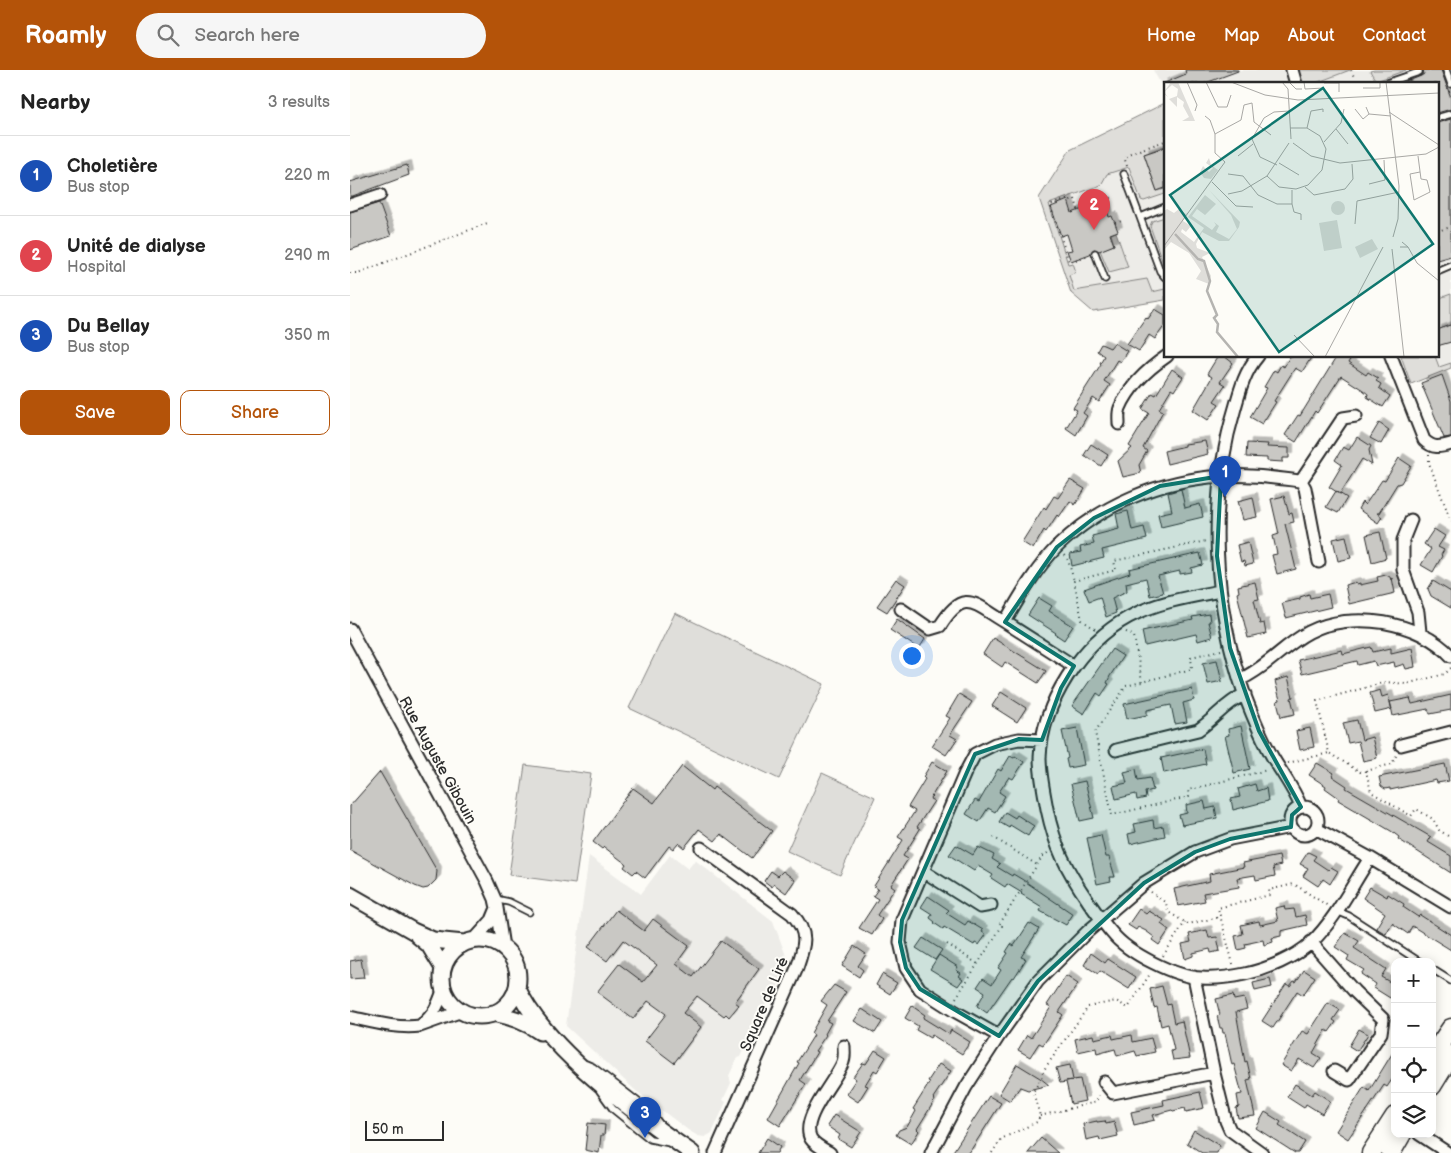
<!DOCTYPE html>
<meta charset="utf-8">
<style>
body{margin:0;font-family:"Balsamiq Sans",sans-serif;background:#f6f6f6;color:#222}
.controls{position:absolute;right:15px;bottom:15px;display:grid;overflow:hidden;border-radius:10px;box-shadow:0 2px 12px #0003}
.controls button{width:45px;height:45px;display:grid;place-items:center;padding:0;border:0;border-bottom:1px solid #e0e0e0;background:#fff;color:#222;font:25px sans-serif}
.scale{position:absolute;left:15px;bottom:12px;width:79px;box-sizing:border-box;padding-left:5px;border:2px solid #2b2b2b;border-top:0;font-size:14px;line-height:18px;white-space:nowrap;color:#2b2b2b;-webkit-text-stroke:4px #fdfcf7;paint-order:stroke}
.you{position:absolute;left:561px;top:585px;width:18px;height:18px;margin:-12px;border:4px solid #fff;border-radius:50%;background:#1a73e8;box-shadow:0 0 0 8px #1a73e833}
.badge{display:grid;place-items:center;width:32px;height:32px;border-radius:50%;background:#b45309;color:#fff;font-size:16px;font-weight:700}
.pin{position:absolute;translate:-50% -41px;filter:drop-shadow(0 1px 2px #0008)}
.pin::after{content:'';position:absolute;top:26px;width:18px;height:15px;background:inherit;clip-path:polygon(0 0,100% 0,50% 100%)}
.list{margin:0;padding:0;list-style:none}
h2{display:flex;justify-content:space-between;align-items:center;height:65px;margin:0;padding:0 20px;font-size:21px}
h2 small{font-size:16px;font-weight:400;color:#767676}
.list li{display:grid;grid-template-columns:32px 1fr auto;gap:15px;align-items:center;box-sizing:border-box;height:80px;padding:0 20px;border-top:1px solid #e0e0e0}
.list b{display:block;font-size:19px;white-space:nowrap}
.list p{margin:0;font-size:16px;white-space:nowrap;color:#767676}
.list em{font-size:16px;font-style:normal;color:#767676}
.actions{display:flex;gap:10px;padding:15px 20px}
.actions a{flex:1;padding:11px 0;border:1px solid #b45309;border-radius:10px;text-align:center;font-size:18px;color:#b45309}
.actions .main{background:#b45309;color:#fff}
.icon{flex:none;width:28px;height:28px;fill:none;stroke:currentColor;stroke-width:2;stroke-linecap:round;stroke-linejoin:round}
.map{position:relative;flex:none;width:1101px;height:1083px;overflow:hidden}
header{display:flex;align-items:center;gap:30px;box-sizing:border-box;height:70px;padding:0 25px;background:#b45309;color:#fff}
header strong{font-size:24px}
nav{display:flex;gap:28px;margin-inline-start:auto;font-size:18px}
.search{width:350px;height:45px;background:#f6f6f6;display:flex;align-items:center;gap:12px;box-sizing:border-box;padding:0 18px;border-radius:28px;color:#767676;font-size:19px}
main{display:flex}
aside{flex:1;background:#fff}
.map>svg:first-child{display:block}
.built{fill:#edece8}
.green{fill:#dfdeda;stroke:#858482}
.building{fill:#c9c8c4;stroke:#2b2b2b;filter:url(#shadow)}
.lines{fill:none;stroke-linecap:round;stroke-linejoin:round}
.service-casing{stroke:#2b2b2b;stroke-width:9}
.minor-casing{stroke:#2b2b2b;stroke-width:15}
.secondary-casing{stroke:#2b2b2b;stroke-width:19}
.primary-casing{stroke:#2b2b2b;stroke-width:21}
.path{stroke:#2b2b2b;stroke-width:2;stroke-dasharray:1 4;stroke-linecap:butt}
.service{stroke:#fdfcf7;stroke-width:5.5}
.minor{stroke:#fdfcf7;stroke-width:11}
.secondary{stroke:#fdfcf7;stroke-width:15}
.primary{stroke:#fdfcf7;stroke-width:18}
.marked{fill:#0f766e;fill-opacity:0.2;stroke:#0f766e;stroke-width:4;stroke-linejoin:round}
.labels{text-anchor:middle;stroke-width:4;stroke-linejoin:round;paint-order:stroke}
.street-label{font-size:15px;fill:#2b2b2b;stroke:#fdfcf7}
.inset-river{fill:none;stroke:#b5b4b1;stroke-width:2.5}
.inset-road{fill:none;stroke:#a9a8a5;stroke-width:1}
.view{fill:#0f766e;fill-opacity:0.15;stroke:#0f766e;stroke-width:2.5}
.inset-edge{fill:none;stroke:#2b2b2b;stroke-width:2.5}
</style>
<header>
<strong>Roamly</strong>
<div class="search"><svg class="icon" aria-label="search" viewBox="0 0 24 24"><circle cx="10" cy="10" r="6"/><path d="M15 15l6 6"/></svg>Search here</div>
<nav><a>Home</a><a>Map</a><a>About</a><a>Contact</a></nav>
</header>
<main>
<aside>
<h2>Nearby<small>3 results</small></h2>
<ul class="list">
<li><span class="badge" style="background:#1a4fb4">1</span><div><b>Choletière</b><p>Bus stop</p></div><em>220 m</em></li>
<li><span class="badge" style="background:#e0444e">2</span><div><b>Unité de dialyse</b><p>Hospital</p></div><em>290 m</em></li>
<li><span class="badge" style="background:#1a4fb4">3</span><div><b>Du Bellay</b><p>Bus stop</p></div><em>350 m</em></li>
</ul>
<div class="actions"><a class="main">Save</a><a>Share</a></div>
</aside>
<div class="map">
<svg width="1101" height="1083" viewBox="0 0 1101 1083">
<defs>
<filter id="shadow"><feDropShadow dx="4.5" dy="-4.5" stdDeviation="0" flood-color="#0004"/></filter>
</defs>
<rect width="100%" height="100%" fill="#fdfcf7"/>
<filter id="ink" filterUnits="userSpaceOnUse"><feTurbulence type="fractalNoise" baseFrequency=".02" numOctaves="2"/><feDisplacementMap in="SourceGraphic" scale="10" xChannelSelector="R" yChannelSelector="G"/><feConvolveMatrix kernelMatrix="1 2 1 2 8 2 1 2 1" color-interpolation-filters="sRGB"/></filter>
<g filter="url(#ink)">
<path class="built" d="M 803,0 L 1101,0 L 1101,298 L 1061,314 L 1051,286 L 1087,286 L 1087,14 L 815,14 L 815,22 Z
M 815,33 L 815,230 L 743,242 L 721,223 L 689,128 L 720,80 Z
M 320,785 L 338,799 L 345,790 L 423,851 L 439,894 L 427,918 L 423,917 L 411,943 L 407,944 L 403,953 L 405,957 L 391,987 L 387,988 L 379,1006 L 381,1013 L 373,1030 L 376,1032 L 362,1063 L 355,1067 L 348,1066 L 338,1060 L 285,1020 L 216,956 L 239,786 L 291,824 Z"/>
<path class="green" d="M 947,0 L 1000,0 L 963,14 L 951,14 Z
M 1024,0 L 1056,0 L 1026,11 L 1020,1 Z
M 815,33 L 815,76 L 794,84 L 807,121 L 815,119 L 815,124 L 794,131 L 791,130 L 779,97 L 757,104 L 751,115 L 699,134 L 718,194 L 723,193 L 726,202 L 719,205 L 724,221 L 797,209 L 802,222 L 815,219 L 815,230 L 743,242 L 721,223 L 689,128 L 720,80 Z
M 815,147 L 815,199 L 800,156 L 802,151 Z
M 766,162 L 778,197 L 759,202 L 750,180 L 764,175 L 761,164 Z
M 1101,224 L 1101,255 L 1087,260 L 1087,229 Z
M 1051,286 L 1085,286 L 1089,297 L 1101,293 L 1101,298 L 1061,314 Z
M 325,543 L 474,614 L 429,709 L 279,638 Z
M 175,695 L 241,704 L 225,814 L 159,805 Z
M 472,703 L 525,727 L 490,805 L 437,781 Z"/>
<path class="building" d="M 835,0 L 888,0 L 888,1 L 853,14 L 812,14 L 836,4 Z
M 1073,0 L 1091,0 L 1101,28 L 1101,39 L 1087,43 L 1087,14 L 1051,14 L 1071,6 L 1074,4 Z
M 1101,49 L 1101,186 L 1087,190 L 1087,53 Z
M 815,77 L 815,118 L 807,121 L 794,84 Z
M 57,95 L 59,105 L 0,127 L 0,112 Z
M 718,130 L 722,143 L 754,131 L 759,147 L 762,146 L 768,161 L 760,164 L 764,175 L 749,181 L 744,179 L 740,184 L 721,191 L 717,181 L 722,180 L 717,164 L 711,166 L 701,137 Z
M 29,133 L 41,166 L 0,180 L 0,142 Z
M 805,239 L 815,245 L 815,255 L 805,269 L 799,265 L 789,281 L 777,274 L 796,247 L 798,249 Z
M 1101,255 L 1101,272 L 1087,276 L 1087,260 Z
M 764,273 L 777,281 L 770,292 L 767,290 L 754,311 L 760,315 L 749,332 L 743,328 L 733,343 L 737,346 L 726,365 L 716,358 L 727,340 L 723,338 L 751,294 L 750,293 L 754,286 L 747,281 L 751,274 L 760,278 Z
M 868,286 L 874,286 L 883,293 L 870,312 L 875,315 L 864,331 L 869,334 L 858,350 L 843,340 L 862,307 L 857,304 Z
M 940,286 L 962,286 L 952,302 L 945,298 L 924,331 L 926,332 L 912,354 L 900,347 L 917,318 L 914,317 L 924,300 L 927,302 L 931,295 L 934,297 Z
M 987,286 L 1002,286 L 998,293 L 1016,305 L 1018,302 L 1028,308 L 1026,311 L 1031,314 L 1029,318 L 1040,326 L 1033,337 L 1017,327 L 1018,324 L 1013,320 L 991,306 L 967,343 L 965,341 L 946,372 L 935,365 L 948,345 L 950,346 Z
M 822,299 L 833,307 L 824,321 L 821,319 L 809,339 L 813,341 L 793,378 L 797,381 L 789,395 L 791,403 L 773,407 L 768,391 L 782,378 L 779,376 L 799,343 L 792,339 L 802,323 L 806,325 Z
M 1092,305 L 1101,331 L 1101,367 L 1094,368 L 1071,313 Z
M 1029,353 L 1039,360 L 1031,374 L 1020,368 Z
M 1007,367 L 1021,376 L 1019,380 L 1022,395 L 1012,389 L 990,424 L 979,417 L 992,395 L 985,390 L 993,377 L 999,380 Z
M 855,371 L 858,384 L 817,394 L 814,381 L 835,376 L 835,374 Z
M 897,373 L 918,374 L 917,377 L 939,378 L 939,388 L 933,388 L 933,392 L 917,391 L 917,388 L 896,387 Z
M 741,374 L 758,385 L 751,396 L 734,385 Z
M 1049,388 L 1061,396 L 1051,413 L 1047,414 L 1029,443 L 1027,443 L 1032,447 L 1028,453 L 1008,439 L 1012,432 L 1015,435 L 1032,410 L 1035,411 Z
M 720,410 L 735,419 L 725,435 L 720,431 L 709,447 L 707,445 L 696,462 L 694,460 L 683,479 L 672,472 L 694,437 L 696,439 L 704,426 L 708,428 Z
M 831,419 L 835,438 L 850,434 L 853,447 L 811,457 L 808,444 L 822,441 L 818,423 Z
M 986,421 L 997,428 L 988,443 L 976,437 Z
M 934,426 L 939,444 L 942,443 L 944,452 L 935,454 L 946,499 L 927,504 L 922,485 L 927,484 L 923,466 L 929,464 L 921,429 Z
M 903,427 L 907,447 L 893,450 L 888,431 Z
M 778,441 L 782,460 L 794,457 L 797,469 L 752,480 L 754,488 L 722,496 L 720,484 L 731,482 L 730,477 L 744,474 L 742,466 L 769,459 L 766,444 Z
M 1084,459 L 1095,466 L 1088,477 L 1094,480 L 1091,485 L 1092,486 L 1083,502 L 1071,495 L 1081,479 L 1074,474 Z
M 1030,462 L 1036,488 L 1022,492 L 1016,465 Z
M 996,466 L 1001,488 L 988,491 L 983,469 Z
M 898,472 L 903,494 L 895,496 L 894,491 L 891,492 L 887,475 Z
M 850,483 L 853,495 L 841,498 L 842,502 L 830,504 L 830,501 L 808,506 L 813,523 L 800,526 L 796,508 L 776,513 L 777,521 L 762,528 L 766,543 L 756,547 L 750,527 L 739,531 L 734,519 L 780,503 L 779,499 Z
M 1036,505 L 1040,507 L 1041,510 L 1042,508 L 1045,523 L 999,534 L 995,515 L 1006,512 L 1007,514 L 1010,513 L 1010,515 L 1028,511 L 1027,507 Z
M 546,509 L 555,515 L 537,542 L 527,536 Z
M 1083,511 L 1101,522 L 1101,538 L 1081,526 L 1078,519 Z
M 905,512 L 909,529 L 904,530 L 910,554 L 914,553 L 916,564 L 898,568 L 887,523 L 889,522 L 888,516 Z
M 959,524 L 960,528 L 978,524 L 981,537 L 936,548 L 932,533 L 950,529 L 950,527 Z
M 689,528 L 702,536 L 699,541 L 723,556 L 714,570 L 705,564 L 706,563 L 678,545 Z
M 859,544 L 860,552 L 858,552 L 862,567 L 848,571 L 846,564 L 795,576 L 792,561 L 843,550 L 842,547 Z
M 547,549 L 575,569 L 569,579 L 540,560 Z
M 643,568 L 696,601 L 688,613 L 655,592 L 652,597 L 633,584 Z
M 1021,577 L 1023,582 L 1041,578 L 1041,583 L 1062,578 L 1065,597 L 1056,599 L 1054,594 L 1045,597 L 1044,592 L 1026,596 L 1024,591 L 1008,595 L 1007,591 L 952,604 L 948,590 L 992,580 L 993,584 Z
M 762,579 L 773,586 L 760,606 L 757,613 L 759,614 L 751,626 L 747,623 L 734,644 L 722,636 Z
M 867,590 L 872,611 L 858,614 L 853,593 Z
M 938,607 L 943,627 L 941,628 L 945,644 L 931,647 L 927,631 L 930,630 L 925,611 Z
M 842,619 L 844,630 L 833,633 L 837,652 L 825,654 L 821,635 L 797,640 L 797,645 L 777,649 L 774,634 Z
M 1030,620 L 1032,627 L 1038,625 L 1042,639 L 1025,643 L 1020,623 Z
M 651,622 L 676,638 L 667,652 L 642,636 Z
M 609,624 L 622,632 L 600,665 L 607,669 L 596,685 L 582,676 L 600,648 L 596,646 Z
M 1101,625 L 1101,640 L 1080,644 L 1078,639 L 1043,646 L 1040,632 L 1060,628 L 1062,634 Z
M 1007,650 L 1012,670 L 1022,667 L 1027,688 L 1013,691 L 1008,671 L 998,673 L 993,653 Z
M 891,656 L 900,699 L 884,703 L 875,666 L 879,665 L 878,659 Z
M 727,658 L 734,695 L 718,698 L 716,689 L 718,688 L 712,661 Z
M 960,658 L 964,677 L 950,680 L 946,661 Z
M 853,679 L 856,694 L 814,703 L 811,688 Z
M 660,686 L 664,688 L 665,686 L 674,692 L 663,709 L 659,707 L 649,722 L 655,726 L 645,742 L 638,738 L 629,752 L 616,744 L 625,730 L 629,732 L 648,699 L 651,701 Z
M 582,692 L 597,701 L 580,729 L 584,731 L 567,757 L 570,759 L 553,786 L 558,789 L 541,815 L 545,818 L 527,845 L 532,849 L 522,865 L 509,858 L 528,829 L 523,826 L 528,819 L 524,816 L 553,770 L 548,767 L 565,741 L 558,737 L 575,709 L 573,707 Z
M 967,693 L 984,703 L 982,706 L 997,716 L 996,718 L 1081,767 L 1078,772 L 1101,786 L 1101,803 L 1048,769 L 1049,767 L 1041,761 L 988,730 L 989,728 L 975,718 L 976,716 L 959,705 Z
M 1095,694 L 1099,711 L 1087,713 L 1086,710 L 1040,720 L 1040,718 L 1035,719 L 1031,716 L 1029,707 Z
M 332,696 L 362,720 L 364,717 L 422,761 L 402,788 L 371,764 L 365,771 L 349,759 L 334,778 L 328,773 L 323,779 L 319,776 L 295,808 L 286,801 L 283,804 L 274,797 L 276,794 L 254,777 L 252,779 L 243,772 L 283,718 L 304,733 Z
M 786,699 L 788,710 L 800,708 L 803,720 L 795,722 L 796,728 L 787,730 L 786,724 L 766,729 L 763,716 L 777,713 L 774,702 Z
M 30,702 L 87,801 L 86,810 L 78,818 L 73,819 L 65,816 L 0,780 L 0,736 Z
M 735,711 L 744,748 L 730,751 L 721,714 Z
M 905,714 L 907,721 L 916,718 L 918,731 L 883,740 L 881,729 L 890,727 L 888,719 Z
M 854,731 L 856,739 L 865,737 L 867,748 L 832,755 L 829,745 L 837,743 L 836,735 Z
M 655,742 L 665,748 L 667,745 L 684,756 L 678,766 L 660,755 L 659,758 L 649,752 Z
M 803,750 L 804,758 L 813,756 L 815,766 L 780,774 L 778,764 L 786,762 L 784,754 Z
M 751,765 L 756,787 L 759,787 L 765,807 L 760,807 L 761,811 L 747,814 L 737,768 Z
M 606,775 L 623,785 L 628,777 L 644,785 L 642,789 L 650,794 L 647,797 L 662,806 L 663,804 L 673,810 L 723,844 L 716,855 L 690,841 L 692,837 L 671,824 L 672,823 L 657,814 L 655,817 L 641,808 L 643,805 L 628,796 L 624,801 L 599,785 Z
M 958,782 L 966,786 L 963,790 L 978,800 L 981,797 L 988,801 L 980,814 L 973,809 L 968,816 L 953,806 L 958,798 L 950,794 Z
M 929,786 L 931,795 L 923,797 L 925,806 L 906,810 L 905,805 L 887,808 L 889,817 L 853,823 L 855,831 L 828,836 L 824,819 L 860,811 L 859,804 L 894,797 L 893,793 Z
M 421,801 L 428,806 L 433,801 L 445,810 L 436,823 L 424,814 L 422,817 L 414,811 Z
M 1020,817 L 1037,827 L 1038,824 L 1054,834 L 1053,837 L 1068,847 L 1070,845 L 1101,865 L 1101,880 L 1062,856 L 1058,864 L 1042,853 L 1036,864 L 1026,858 L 1035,843 L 1013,828 Z
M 578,826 L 599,840 L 596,843 L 615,855 L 618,851 L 633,860 L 632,862 L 636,865 L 629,875 L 625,873 L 624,875 L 594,857 L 593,859 L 584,853 L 585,852 L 580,848 L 582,844 L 571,837 Z
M 934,836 L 935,840 L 944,839 L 946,847 L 955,845 L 957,855 L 931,861 L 931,866 L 922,868 L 923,872 L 914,875 L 913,870 L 895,874 L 896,878 L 888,880 L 885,866 L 893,864 L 891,855 L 909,851 L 910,855 L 928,851 L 925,838 Z
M 789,839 L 796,844 L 799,841 L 814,850 L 811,854 L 819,860 L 809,875 L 802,870 L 804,867 L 796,861 L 788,857 L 786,860 L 778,855 Z
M 266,840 L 294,861 L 303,849 L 339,876 L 326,894 L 343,907 L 371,871 L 409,899 L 385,932 L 389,935 L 379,947 L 376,944 L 374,946 L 347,926 L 333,943 L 351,957 L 324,993 L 295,971 L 316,944 L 298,931 L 283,949 L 247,922 L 269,894 L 293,912 L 307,895 L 273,870 L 257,891 L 238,877 Z
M 679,853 L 689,859 L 671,887 L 676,889 L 664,908 L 662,907 L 637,943 L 627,936 L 635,922 L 627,917 L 633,908 L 642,914 L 651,900 L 648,898 L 658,883 L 656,882 L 661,874 L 664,876 Z
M 857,860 L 859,868 L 867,867 L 870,881 L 861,883 L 860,879 L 843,883 L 843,886 L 835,889 L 832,874 L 841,872 L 839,864 Z
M 995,863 L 1009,871 L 1004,878 L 1036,899 L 1031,907 L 1045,915 L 1045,928 L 1042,926 L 1040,928 L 1024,918 L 1026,914 L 1011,904 L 1014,900 L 997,890 L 999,886 L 985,877 Z
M 573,868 L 592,880 L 585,890 L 566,878 Z
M 504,876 L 516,884 L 508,896 L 513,900 L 509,907 L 492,896 Z
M 741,883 L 755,893 L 758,889 L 786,907 L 779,919 L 750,901 L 748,904 L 734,895 Z
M 589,885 L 608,897 L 606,900 L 611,903 L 609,906 L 613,909 L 608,916 L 580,899 Z
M 11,889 L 14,908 L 0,909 L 0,891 Z
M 954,900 L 965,907 L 953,925 L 947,921 L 923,958 L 912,951 L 936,914 L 940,916 L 944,911 L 946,912 Z
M 532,904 L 547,913 L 540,924 L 526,915 Z
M 716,906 L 728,914 L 709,942 L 713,945 L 693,975 L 689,973 L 680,987 L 668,980 L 677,965 L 681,968 L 701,937 L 697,935 Z
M 920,909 L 922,917 L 905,921 L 903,913 Z
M 484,915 L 496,922 L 477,951 L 481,953 L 475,964 L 476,965 L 465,981 L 467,982 L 450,1010 L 456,1014 L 430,1056 L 418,1048 L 449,993 L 447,992 L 464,965 L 461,963 L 477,935 L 471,931 Z
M 812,916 L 817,935 L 820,934 L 824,953 L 832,951 L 840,988 L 823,990 L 821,981 L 824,980 L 818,954 L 811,956 L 807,937 L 804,938 L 800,919 Z
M 883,925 L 884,930 L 894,928 L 897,939 L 886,942 L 895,992 L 897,991 L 901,1009 L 897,1010 L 905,1046 L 888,1048 L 886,1038 L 889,1037 L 887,1025 L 892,1024 L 884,994 L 882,995 L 875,963 L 873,963 L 872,958 L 870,958 L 867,946 L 870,945 L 866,929 Z
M 978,933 L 990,940 L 983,950 L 986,952 L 979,962 L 976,960 L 963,983 L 971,988 L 964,998 L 949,989 L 941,1001 L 931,995 L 952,961 L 958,964 Z
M 562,936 L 575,945 L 573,948 L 599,964 L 601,960 L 620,972 L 612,984 L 582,965 L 580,968 L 566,960 L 568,956 L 555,948 Z
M 512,939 L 532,952 L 525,963 L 504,951 Z
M 1009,959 L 1018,964 L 1007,981 L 999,976 Z
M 743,965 L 744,969 L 762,965 L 763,969 L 782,965 L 783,972 L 801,968 L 805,982 L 787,986 L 785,981 L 767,986 L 765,979 L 747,984 L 746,978 L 728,982 L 725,969 Z
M 1045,979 L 1045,1005 L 1037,1017 L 1034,1015 L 998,1069 L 986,1061 L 1014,1017 L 1019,1021 Z
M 525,980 L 536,987 L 527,1002 L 524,1000 L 515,1015 L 518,1016 L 508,1032 L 496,1024 L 506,1009 L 503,1007 L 513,993 L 516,994 Z
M 589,994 L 601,1001 L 583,1028 L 585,1030 L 567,1059 L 569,1061 L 561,1074 L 546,1065 L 549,1060 L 557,1057 L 566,1041 L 563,1039 L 580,1012 L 578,1011 Z
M 667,994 L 690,1008 L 699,1015 L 678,1020 L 670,1017 L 660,1031 L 649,1024 Z
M 720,995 L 723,1010 L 716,1011 L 730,1009 L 735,1031 L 721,1034 L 716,1012 L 710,1013 L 706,998 Z
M 945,1014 L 962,1025 L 965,1021 L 980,1031 L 972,1044 L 956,1034 L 954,1038 L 937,1027 Z
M 850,1022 L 854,1038 L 836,1042 L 835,1038 L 823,1041 L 822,1040 L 803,1045 L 805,1050 L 784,1055 L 781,1042 L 814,1035 L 813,1030 Z
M 639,1026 L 651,1033 L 619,1083 L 602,1083 Z
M 915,1042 L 931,1052 L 929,1055 L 955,1072 L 948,1083 L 945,1083 L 906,1058 Z
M 484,1045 L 511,1062 L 501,1077 L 488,1069 L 490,1065 L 477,1056 Z
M 747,1051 L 747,1052 L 755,1051 L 756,1054 L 764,1052 L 768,1066 L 750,1070 L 749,1067 L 736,1070 L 733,1054 Z
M 238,1053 L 255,1055 L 254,1065 L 251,1065 L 249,1083 L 235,1080 Z
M 844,1060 L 870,1076 L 867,1083 L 852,1083 L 837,1073 Z
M 417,1068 L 430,1077 L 427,1083 L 408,1083 Z
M 691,1068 L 708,1083 L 678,1083 Z"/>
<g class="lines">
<g class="service-casing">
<path id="service" d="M 1096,0 L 1101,14
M 1034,14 L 1069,2 L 1068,0
M 1087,48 L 1101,44
M 774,104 L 810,201 L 815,207
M 791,147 L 815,137
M 745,183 L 755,209
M 1087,201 L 1101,195
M 145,829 L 159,832 L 179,842
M 987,841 L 999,846 L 1070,892
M 1082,899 L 1101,911
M 236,994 L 243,997 L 300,1041 L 311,1056
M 250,1021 L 263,1039 L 300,1069 L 320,1073"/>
</g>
<g class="minor-casing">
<path id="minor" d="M 942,0 L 946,14
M 0,135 L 30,125
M 908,286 C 895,301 890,320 885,338 C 857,431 863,535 895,626 C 903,647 912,669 923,688 C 933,705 944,719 951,737
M 1041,286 L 1074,370 C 1083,379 1090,377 1101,374
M 769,354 C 769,349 768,343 770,338 C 779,317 798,299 817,286
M 951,411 L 955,418 L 969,492
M 1061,450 L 1053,470 L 1053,500 L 1068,542 L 1070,562
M 870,521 C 839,527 807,532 779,547 C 731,573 692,633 690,688 C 690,704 694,722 697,739 C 705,777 716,799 738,831 C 746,842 753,853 762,863 C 778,883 825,907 852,908 C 866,909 881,907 895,904 C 918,899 944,888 962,872 C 985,850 1002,815 1020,788
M 551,539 L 580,559 L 590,556 C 614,518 623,533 655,552
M 0,559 L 137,811 L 145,829 L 147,838
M 724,596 L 655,552 C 670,526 686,498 707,477 C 751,434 811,410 871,406 C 897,404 925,408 951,411 L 993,348 L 1006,346
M 891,609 C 916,598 934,575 959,562 C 1002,540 1069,551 1101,586
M 1051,675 L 1101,662
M 766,680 L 848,660 C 866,648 874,634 895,624
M940 751a14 14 0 1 1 28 0a14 14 0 1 1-28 0Z
M 967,759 L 1020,788 L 1101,837
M 351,778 L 442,844 C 459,863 455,875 447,898 L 365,1083
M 573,801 L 630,837 L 641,835
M 124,870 L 142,850 L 147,838 L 153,877
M 961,872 L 1004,921 L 1033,949 L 1031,963 L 999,1010 L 984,1001
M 844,907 L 864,1003 L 876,1051 L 880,1060 L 912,1083
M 94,918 C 88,935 85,944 70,956 L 112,941
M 0,947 C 23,952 47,959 70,956
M 649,966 L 606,942 L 570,919 L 556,898 L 550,872 L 552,850 L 615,703 L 625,684 L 645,674 L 669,669 L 692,670
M 754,1012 L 763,1023 L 864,1003
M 1069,1064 L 1098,1083
M 480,1083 C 473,1079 465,1075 461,1069 C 449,1049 486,1011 493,992 C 495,987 494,982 494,976
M 581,1083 L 616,1017 L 649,966 L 688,911 L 737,862 L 794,813 L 845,782 L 880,769 L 941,757"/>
</g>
<g class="secondary-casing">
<path id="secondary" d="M 0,825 L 63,861 L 83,870 L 114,873
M 68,866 L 79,875 L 93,898
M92 908a38 38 0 1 1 76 0a38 38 0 1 1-76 0Z
M 167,917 C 194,978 287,1045 342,1083
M 143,943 C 161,947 175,951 190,962"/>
</g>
<g class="primary-casing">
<path id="primary" d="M 1082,986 L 1101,958
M 1082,1016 L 1101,985
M 1021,1083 L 1045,1046
M 1041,1083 L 1052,1064"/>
</g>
<path class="path" d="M 1001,0 L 1005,9
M 1099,21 L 1101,27
M 777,96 L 775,90 L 778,84 L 815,71
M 725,129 L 728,139 L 764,127
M 721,131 L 719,129 L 700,135 L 719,192 L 738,186
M 765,153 L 772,151
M 1087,161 L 1101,157
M 0,203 L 8,203 L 140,152
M 1079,385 L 1079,393 L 1101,451
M 714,485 L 718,490 L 724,511
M 745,559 L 732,550 L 724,511 L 766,500 L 764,491 L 856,471
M 776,562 L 784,566 L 792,612
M 871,580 L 841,587 L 842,599 L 776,616 L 745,662 L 762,745 L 839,727 L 838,720 L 917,700
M 1101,598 L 1095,604 L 1056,614 L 1036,612 L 967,631 L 979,683 L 1010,702 L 1016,701 L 1021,722 L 1061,746 L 1066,739 L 1083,749 L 1089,760 L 1101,768
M 938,693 L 979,683
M 1016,701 L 1042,694 L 1047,684
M 643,767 L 687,795
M 801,822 L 816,833 L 818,842 L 838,854 L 871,847
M 597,874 L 628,894
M 813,886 L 835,852
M 883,894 L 868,838 L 920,825 L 919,820 L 944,814 L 978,836
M 606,928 L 652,856 L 649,855 L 687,795 L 692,787 L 699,782
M 690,1046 L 746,1032 L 749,1025
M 642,1083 L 651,1069 L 687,1052 L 690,1046 L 683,1022 L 692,1007 L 693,1001 L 738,937 L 766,931 L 778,938 L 800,904"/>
<use href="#service" class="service"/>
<use href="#minor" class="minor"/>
<use href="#secondary" class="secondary"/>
<use href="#primary" class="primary"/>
</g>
</g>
<path class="marked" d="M 871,406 L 867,486 L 880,578 L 909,661 L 951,737 L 942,745 L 941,757 L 880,769 L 845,782 L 794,813 L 688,911 L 649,966 L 570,919 L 556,898 L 550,872 L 552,850 L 625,684 L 669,669 L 692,670 L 711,618 L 724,596 L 655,552 L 707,477 L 744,448 L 810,416 Z"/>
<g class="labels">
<g class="street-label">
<text transform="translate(88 690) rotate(61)" y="5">Rue Auguste Gibouin</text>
<text transform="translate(414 934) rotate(-67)" y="5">Square de Liré</text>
</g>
</g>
<g transform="translate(814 12)">
<rect width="275" height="275" fill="#fdfcf7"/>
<path d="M 7,0 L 14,0 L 31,39 L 18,39 L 25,35 L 19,24 L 20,20 L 13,15 L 13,25 L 5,17 L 13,14 L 14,7 L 8,3 L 0,10 L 4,15 L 0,12 L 0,10 ZM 45,76 L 47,83 L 54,88 L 47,97 L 40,96 L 36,90 L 39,84 L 45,90 L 49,86 L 42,81 ZM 45,108 L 76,140 L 75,145 L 65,159 L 55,159 L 38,150 L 32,162 L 33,166 L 46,171 L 38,175 L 47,194 L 45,202 L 32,197 L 37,189 L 25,171 L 7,160 L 0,168 L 0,129 L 3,127 L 10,131 L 15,127 L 22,132 L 24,129 L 19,139 L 27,144 L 22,150 L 18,147 L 17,150 L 30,160 L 40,146 L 24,135 L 41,113 L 52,122 L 41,133 L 33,127 L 28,134 L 48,148 L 52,143 L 50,140 L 55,144 L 52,150 L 65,157 L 73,147 L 67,133 ZM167 126a7 7 0 1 1 14 0a7 7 0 1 1-14 0ZM 173,138 L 178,166 L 160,169 L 155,141 ZM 208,157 L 214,167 L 196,176 L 191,165 Z" fill="#dfdeda"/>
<path class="inset-river" d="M 11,152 L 34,177 L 40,179 L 46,199 L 43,209 L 53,233 L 50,236 L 54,242 L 53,250 L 74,275"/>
<path class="inset-road" d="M 23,0 L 33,23 L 31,29M 42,0 L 54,25 L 63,25 L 67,13M 67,0 L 101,13 L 134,18 L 275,11M 118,0 L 124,7 L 127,57M 125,0 L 132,7 L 138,7M 140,0 L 141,7 L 160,6M 222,0 L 235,104 L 234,137 L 229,155M 160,1 L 175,1 L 175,10M 199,6 L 216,6 L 216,0M 202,25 L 205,32 L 227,34M 191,27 L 199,37 L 205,32M 225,30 L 275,63M 41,34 L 46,38 L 51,52M 143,46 L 147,29 L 159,27 L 159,30M 172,47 L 184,62M 160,60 L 177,41 L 180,27M 129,61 L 147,74 L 176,81 L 262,72 L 275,65M 74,74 L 89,62M 254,74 L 257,97 L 263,98 L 266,110 L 250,118 L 246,92 L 256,90M 115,81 L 135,93M 113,83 L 96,75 L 88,57 L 100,36 L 110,30 L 125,29M 64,92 L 79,94 L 94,113 L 113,122 L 128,122 L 128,108M 103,94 L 115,105 L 132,107 L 144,103 L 158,88 L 162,67 L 156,54 L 143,46 L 126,46M 48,100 L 72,124 L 89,125M 205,102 L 221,98 L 220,78M 141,105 L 150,113 L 181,107 L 189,97 L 188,82M 64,112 L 78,109 L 103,94 L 125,61M 128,122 L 130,130 L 137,132 L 137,138M 191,142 L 193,119 L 235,110M 0,164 L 61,80 L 51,71 L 51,52 L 77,38 L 80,23 L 88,21 L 90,40 L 107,53M 236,165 L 244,165 L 238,160M 244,165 L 253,181 L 275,199M 228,167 L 240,275M 130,253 L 151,275M 161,275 L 219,165"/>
<path class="view" d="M 159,6 L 269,162 L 115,270 L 6,113 Z"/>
<rect width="275" height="275" class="inset-edge"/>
</g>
</svg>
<div class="controls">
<button>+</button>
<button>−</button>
<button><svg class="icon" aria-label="locate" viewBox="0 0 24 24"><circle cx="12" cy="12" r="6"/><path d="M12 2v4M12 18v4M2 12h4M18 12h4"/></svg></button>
<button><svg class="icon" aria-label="layers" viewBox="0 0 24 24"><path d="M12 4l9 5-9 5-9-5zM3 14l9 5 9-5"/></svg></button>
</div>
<div class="scale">50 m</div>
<div class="you"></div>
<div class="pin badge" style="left:875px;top:427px;background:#1a4fb4">1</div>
<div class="pin badge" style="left:744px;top:160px;background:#e0444e">2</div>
<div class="pin badge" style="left:295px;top:1068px;background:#1a4fb4">3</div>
</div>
</main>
